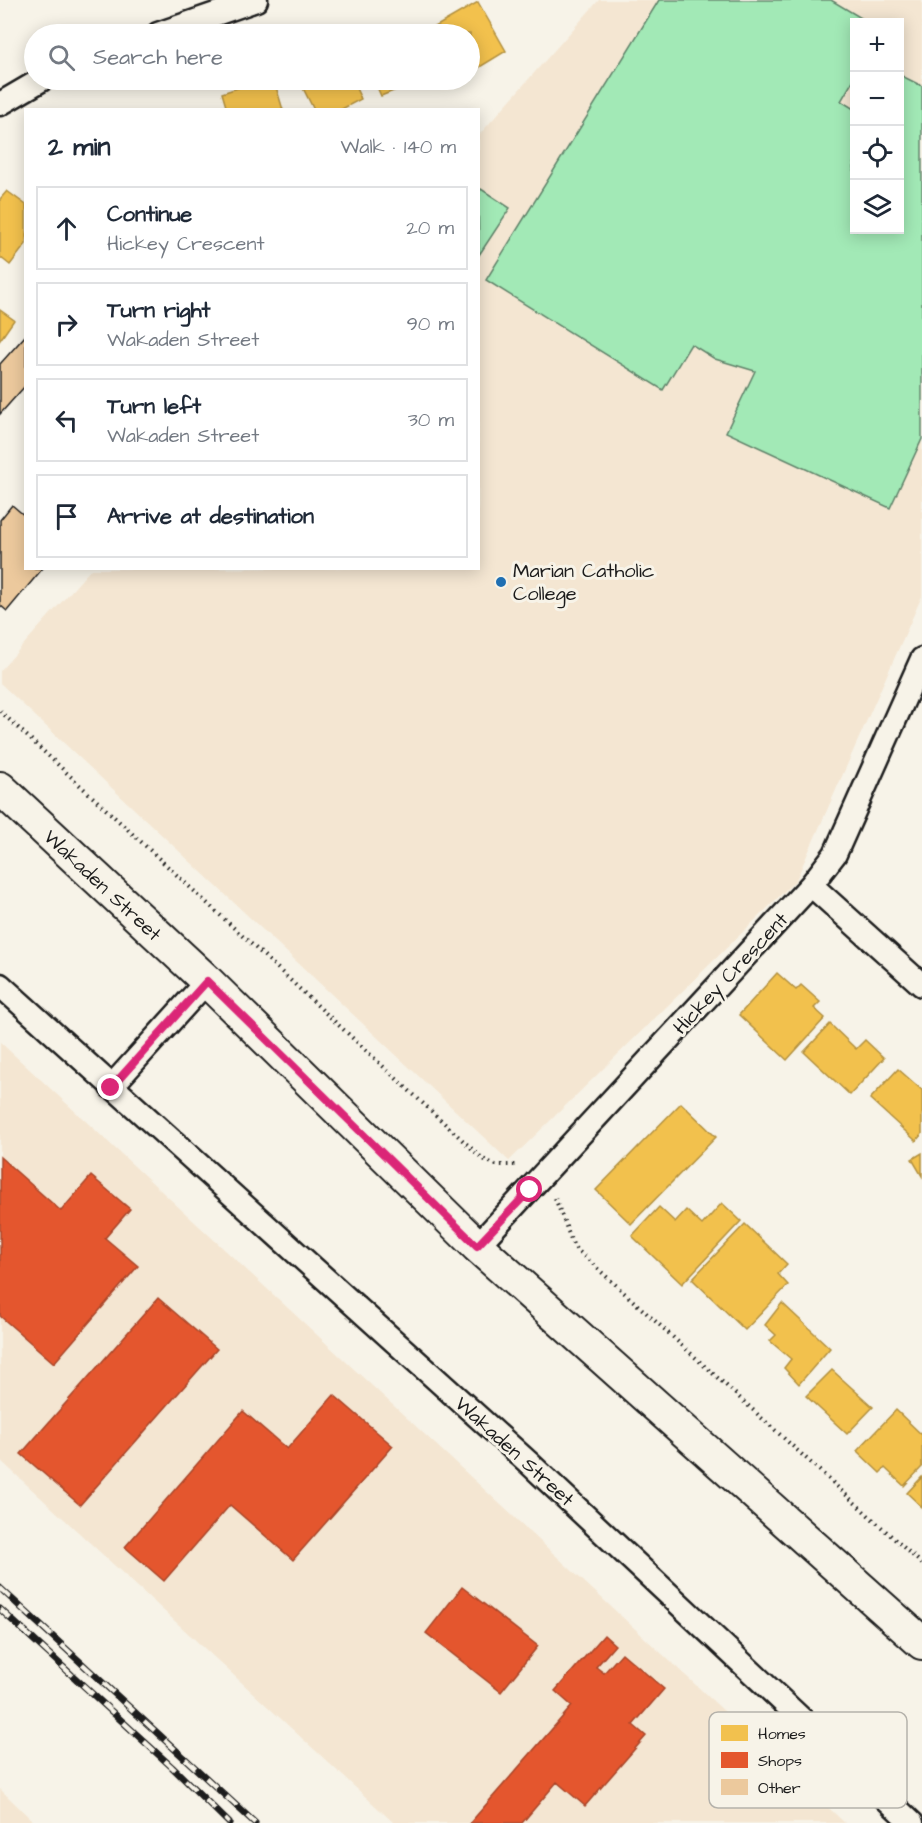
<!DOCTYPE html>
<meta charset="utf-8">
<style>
body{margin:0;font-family:"Architects Daughter",sans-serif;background:#f6f6f7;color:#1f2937}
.controls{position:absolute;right:18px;top:18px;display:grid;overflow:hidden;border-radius:0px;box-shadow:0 3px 15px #0003}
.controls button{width:54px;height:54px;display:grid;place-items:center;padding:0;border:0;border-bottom:2px solid #e0e1e3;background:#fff;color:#1f2937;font:30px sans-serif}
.stop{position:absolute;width:18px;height:18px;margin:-14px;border:4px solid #db2777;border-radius:50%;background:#fff}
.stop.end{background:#db2777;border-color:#fff;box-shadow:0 2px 6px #0008}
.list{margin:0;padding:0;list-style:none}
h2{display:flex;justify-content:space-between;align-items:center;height:78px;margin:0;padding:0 24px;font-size:26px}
h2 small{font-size:20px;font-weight:400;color:#747a83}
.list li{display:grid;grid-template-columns:39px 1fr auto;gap:18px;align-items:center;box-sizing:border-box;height:84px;margin:0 12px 12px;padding:0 12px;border:2px solid #e0e1e3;border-radius:0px}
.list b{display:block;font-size:22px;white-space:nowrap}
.list p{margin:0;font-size:20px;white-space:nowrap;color:#747a83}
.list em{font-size:20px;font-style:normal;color:#747a83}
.icon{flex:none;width:33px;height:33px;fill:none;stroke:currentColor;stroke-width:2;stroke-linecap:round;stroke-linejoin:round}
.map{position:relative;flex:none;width:922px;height:1823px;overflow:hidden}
.search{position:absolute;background:#fff;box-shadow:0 3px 15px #0003;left:24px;top:24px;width:456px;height:66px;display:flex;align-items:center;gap:15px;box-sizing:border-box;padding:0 21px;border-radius:33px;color:#747a83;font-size:22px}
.panel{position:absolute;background:#fff;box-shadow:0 3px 15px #0003;left:24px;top:108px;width:456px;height:462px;border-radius:0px}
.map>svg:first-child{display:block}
.built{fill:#f4e6d2;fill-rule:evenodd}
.green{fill:#a2e9b6;stroke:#5f8269;stroke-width:1.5}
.homes{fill:#f2c14e;stroke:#b2903f;stroke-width:1.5}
.shops{fill:#e4572e;stroke:#a84529;stroke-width:1.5}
.building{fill:#ecc99d;stroke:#1c1c1c;stroke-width:1.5}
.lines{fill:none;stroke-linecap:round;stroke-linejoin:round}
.street-casing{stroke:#1c1c1c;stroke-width:27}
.secondary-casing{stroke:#1c1c1c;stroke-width:36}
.path{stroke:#1c1c1c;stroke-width:4;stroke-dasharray:1.5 4.5;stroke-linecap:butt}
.street{stroke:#f7f3e8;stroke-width:22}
.secondary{stroke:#f7f3e8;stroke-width:32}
.rail-casing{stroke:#1c1c1c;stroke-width:7}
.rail{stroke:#f7f3e8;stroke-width:4.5;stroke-dasharray:14;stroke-linecap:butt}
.route{stroke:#db2777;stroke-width:8}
.poi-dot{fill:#1f6fb2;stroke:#f7f3e8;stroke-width:2}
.labels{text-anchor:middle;stroke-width:6;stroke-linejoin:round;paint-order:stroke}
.poi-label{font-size:20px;fill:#1c1c1c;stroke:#f7f3e8;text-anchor:start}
.street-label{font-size:20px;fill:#1c1c1c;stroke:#f7f3e8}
.key{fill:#f7f3e8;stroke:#b5b2ab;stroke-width:1.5}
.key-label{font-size:16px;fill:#1c1c1c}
</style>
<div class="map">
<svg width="922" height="1823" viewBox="0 0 922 1823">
<rect width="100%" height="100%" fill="#f7f3e8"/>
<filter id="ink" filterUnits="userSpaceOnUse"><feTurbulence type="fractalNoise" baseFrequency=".0167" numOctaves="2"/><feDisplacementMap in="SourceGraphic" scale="12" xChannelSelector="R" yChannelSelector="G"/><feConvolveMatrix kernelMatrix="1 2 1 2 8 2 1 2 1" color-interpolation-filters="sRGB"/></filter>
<g filter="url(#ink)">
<path class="built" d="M 599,0 L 922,0 L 922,596 L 796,880 L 509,1161 L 0,683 L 0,671 L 91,569 L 478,568 L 479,135 ZM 854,22 L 900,22 L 900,230 L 854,230 Z
M 0,1042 L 845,1823 L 394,1823 L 0,1460 Z
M 0,1789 L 35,1823 L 0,1823 Z"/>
<path class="green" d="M 659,0 L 831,0 L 868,22 L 854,22 L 854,79 L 841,101 L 854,109 L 854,230 L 900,230 L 900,75 L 922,86 L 922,439 L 890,508 L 726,432 L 755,371 L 715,359 L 691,344 L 663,390 L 486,280 Z
M 481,189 L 510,208 L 479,255 L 478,193 Z"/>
<path class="homes" d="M 478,2 L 506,51 L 470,73 L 470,34 L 430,34 L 428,31 Z
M 262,80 L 274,80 L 283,110 L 227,110 L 222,93 Z
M 310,80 L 352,80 L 361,99 L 340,110 L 314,110 L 301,84 Z
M 374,80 L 421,80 L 381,96 Z
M 7,191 L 26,205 L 26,244 L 10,265 L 0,257 L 0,199 Z
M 0,310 L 14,320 L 0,340 Z
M 777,973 L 796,990 L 801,985 L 820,1002 L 814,1008 L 825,1018 L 787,1060 L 739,1015 Z
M 830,1024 L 856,1049 L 865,1040 L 884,1058 L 850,1095 L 804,1052 Z
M 898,1069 L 922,1090 L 922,1134 L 916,1141 L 870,1099 Z
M 681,1103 L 716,1137 L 631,1224 L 596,1190 Z
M 922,1153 L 922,1176 L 912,1159 Z
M 722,1203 L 741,1221 L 682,1284 L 632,1236 L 659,1207 L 675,1222 L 686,1210 L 702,1225 Z
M 745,1224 L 787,1264 L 778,1274 L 788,1285 L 745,1330 L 692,1279 Z
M 782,1303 L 830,1348 L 799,1384 L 784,1368 L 791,1359 L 770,1341 L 776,1335 L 765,1325 Z
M 832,1370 L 873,1407 L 847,1434 L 806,1396 Z
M 896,1410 L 922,1435 L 922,1467 L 904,1486 L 885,1468 L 880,1473 L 857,1451 Z
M 922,1477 L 922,1507 L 907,1493 Z"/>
<path class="shops" d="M 0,1157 L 61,1211 L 91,1176 L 130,1209 L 105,1238 L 138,1266 L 54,1363 L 0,1316 Z
M 158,1298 L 217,1349 L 80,1505 L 21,1454 Z
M 334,1395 L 393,1446 L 293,1560 L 230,1505 L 164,1581 L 125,1547 L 243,1411 L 287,1449 Z
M 462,1587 L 538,1646 L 501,1692 L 426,1633 Z
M 604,1635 L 615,1645 L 596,1667 L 604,1673 L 622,1653 L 664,1689 L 633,1725 L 646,1736 L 585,1806 L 557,1782 L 522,1823 L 470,1823 L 572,1706 L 555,1691 Z"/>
<path class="building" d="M 26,335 L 26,385 L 0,414 L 0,364 Z
M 12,505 L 26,517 L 26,568 L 43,568 L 7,611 L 0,605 L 0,520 Z"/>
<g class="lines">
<g class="street-casing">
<path id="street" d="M 158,34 L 256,0
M 0,104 L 41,80
M 811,885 L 922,985
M 0,985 L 529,1463 L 912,1823
M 111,1087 L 207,981
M 477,1246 L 811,885 L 835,854 L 922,659"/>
</g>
<g class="secondary-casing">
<path id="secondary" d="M 0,788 L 207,981 L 477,1246 L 922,1643"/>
</g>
<path class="path" d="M 0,711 L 483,1159 L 496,1165 L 518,1165
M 555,1198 L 574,1247 L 922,1564"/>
<use href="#street" class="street"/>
<use href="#secondary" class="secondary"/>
<g class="rail-casing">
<path id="rail" d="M 0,1588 L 255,1823
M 0,1609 L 172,1767 L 229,1823"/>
</g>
<use href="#rail" class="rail"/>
</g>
</g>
<g class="lines" filter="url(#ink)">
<path class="route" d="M 111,1088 L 207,981 L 477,1246 L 530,1190"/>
</g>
<circle class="poi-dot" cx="501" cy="582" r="6"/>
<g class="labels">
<g class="poi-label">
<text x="513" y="577">Marian Catholic<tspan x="513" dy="23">College</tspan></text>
</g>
<g class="street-label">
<text transform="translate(103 885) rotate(43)" y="7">Wakaden Street</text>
<text transform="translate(730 973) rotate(-47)" y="7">Hickey Crescent</text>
<text transform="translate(515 1451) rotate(42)" y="7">Wakaden Street</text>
</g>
</g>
<rect x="709" y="1712" width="198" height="96" rx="9" class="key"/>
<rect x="721" y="1725" width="27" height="16" fill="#f2c14e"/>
<rect x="721" y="1752" width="27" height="16" fill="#e4572e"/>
<rect x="721" y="1779" width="27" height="16" fill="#ecc99d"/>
<g class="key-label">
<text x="758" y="1739">Homes</text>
<text x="758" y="1766">Shops</text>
<text x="758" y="1793">Other</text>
</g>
</svg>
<div class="controls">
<button>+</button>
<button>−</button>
<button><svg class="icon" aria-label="locate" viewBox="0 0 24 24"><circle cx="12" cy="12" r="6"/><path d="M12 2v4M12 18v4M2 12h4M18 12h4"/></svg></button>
<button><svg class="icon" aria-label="layers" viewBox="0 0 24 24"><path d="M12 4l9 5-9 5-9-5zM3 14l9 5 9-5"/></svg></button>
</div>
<div class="stop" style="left:530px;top:1190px"></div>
<div class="stop end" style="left:111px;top:1088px"></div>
<div class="search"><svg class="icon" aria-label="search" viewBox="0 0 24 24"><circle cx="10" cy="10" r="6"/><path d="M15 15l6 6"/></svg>Search here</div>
<section class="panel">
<h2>2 min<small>Walk · 140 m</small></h2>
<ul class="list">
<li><svg class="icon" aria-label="ahead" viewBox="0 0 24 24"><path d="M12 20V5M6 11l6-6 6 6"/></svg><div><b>Continue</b><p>Hickey Crescent</p></div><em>20 m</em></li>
<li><svg class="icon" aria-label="right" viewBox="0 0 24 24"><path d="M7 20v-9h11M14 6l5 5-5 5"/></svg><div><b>Turn right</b><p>Wakaden Street</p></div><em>90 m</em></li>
<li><svg class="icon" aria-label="left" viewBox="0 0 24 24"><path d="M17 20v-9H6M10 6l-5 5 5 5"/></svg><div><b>Turn left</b><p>Wakaden Street</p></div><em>30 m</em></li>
<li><svg class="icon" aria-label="arrive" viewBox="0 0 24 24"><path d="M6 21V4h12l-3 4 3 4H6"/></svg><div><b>Arrive at destination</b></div></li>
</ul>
</section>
</div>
